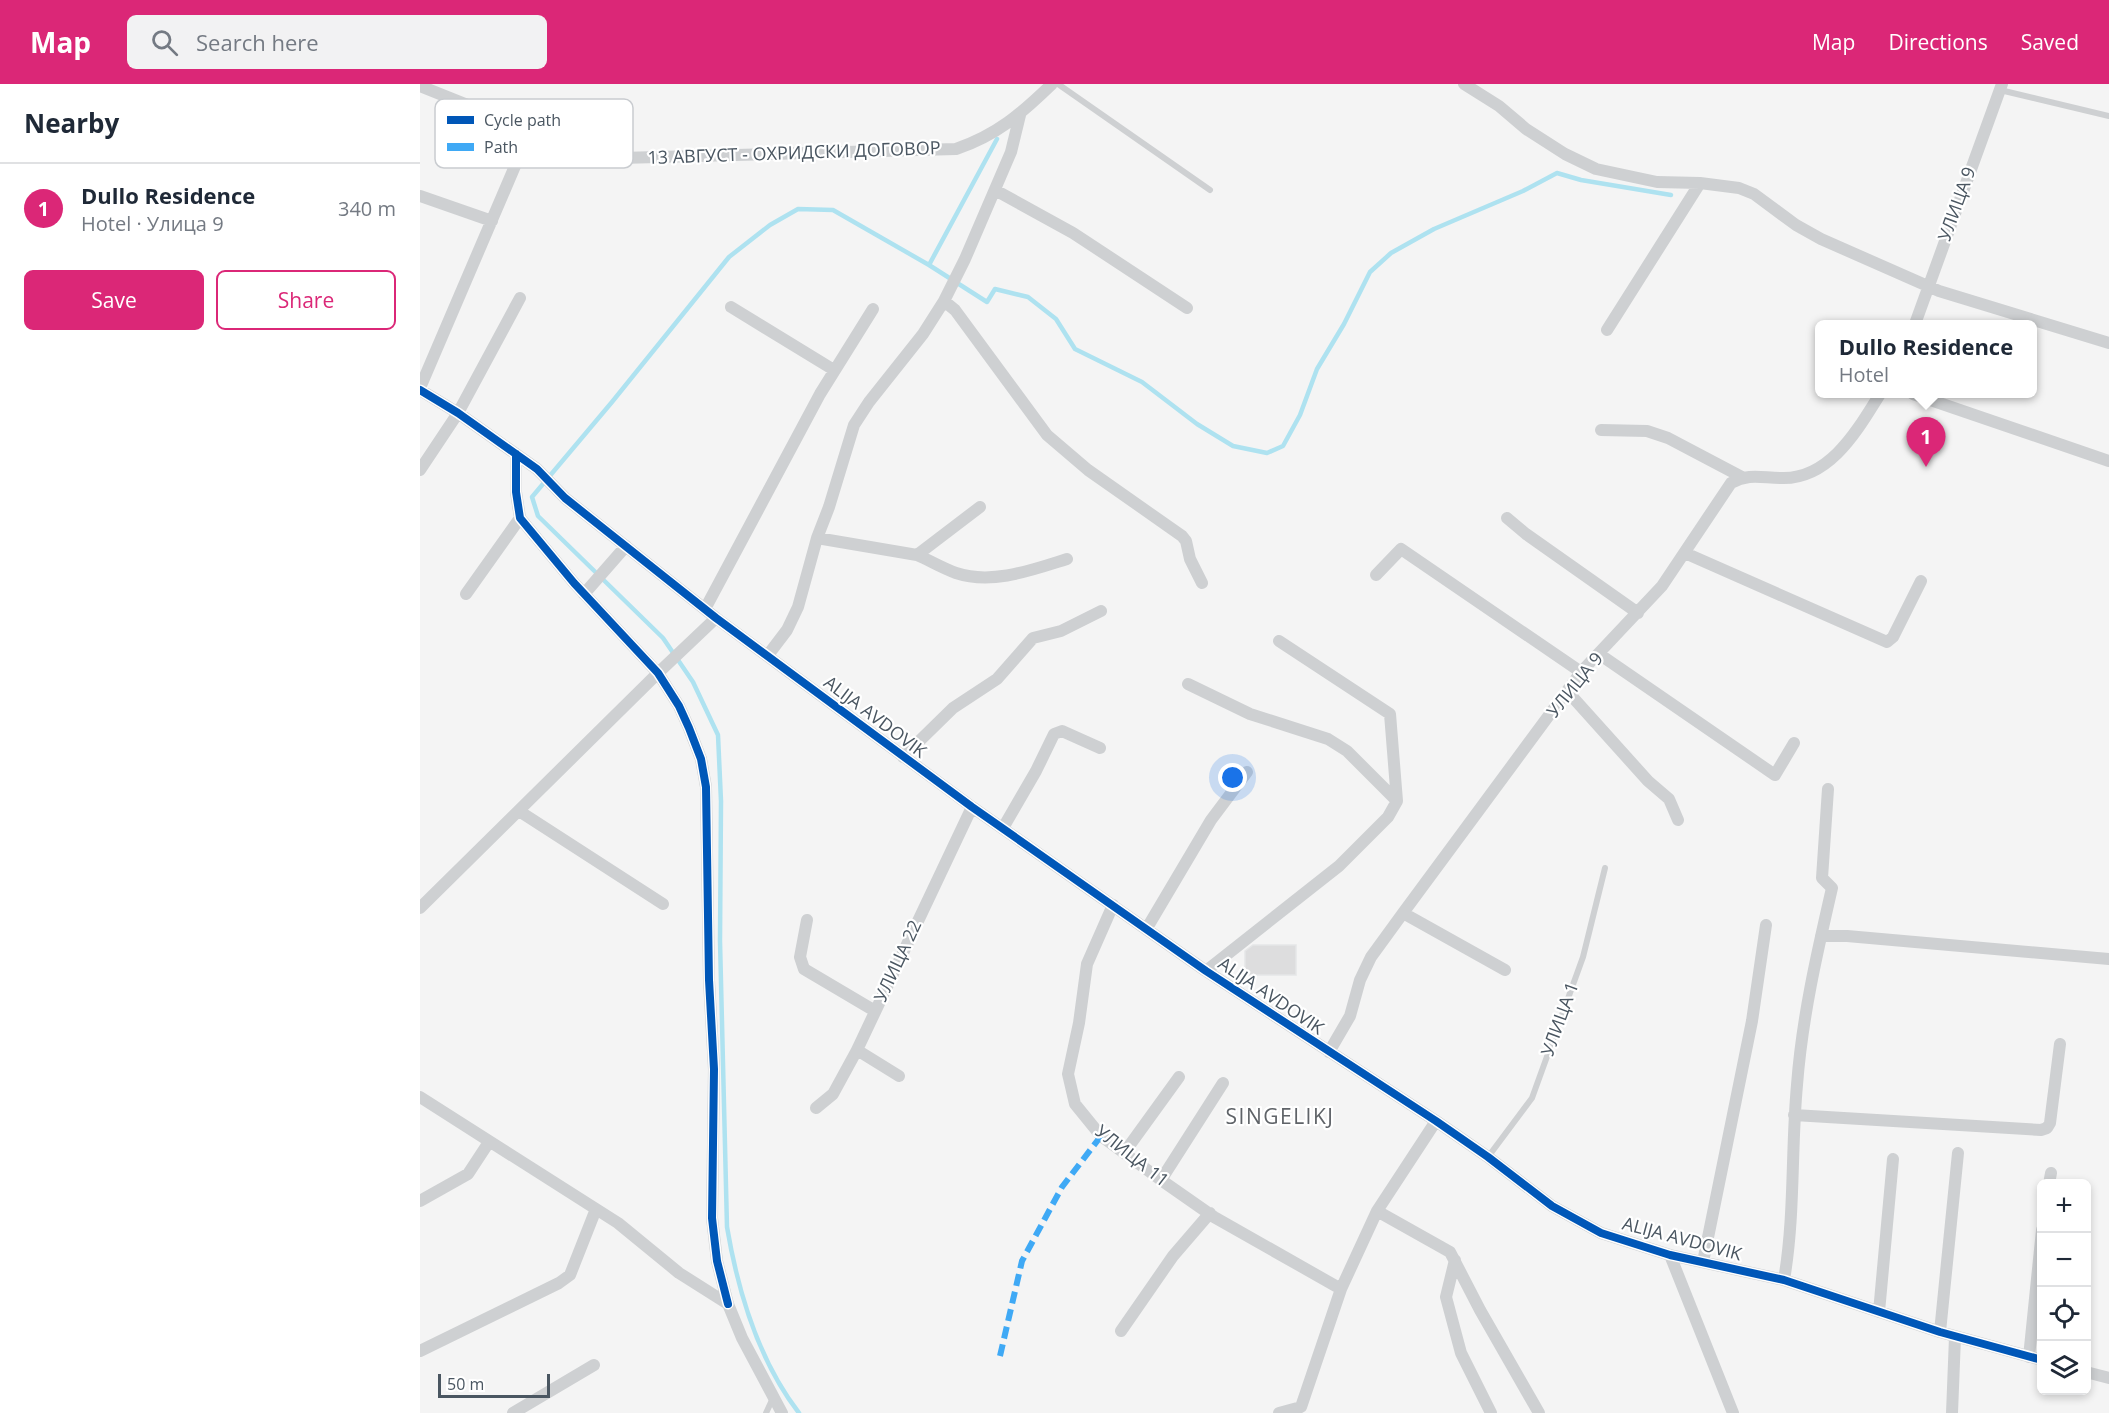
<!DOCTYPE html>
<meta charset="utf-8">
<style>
body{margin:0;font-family:"Open Sans",sans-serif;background:#f2f2f3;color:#1f2937}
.controls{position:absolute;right:18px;bottom:18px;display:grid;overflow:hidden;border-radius:9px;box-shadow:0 3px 9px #0003}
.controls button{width:54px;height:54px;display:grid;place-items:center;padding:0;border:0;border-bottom:2px solid #e0e1e3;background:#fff;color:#1f2937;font:30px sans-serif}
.scale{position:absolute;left:18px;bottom:15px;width:112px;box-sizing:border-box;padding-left:6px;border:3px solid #4a5661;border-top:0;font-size:16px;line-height:21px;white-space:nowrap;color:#4a5661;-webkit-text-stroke:4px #fff;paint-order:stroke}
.you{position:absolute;left:813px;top:694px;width:21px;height:21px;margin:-15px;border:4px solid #fff;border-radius:50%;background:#1a73e8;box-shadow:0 0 0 9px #1a73e833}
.badge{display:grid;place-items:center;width:39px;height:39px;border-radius:50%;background:#db2777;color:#fff;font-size:20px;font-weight:700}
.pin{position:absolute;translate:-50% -50px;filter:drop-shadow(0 2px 3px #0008)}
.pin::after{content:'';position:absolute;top:32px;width:21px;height:18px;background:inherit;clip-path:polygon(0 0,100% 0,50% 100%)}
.popup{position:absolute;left:1395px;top:236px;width:222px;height:78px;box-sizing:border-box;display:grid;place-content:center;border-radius:9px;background:#fff;filter:drop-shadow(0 2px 4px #0005);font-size:20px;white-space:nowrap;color:#747a83}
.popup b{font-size:22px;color:#1f2937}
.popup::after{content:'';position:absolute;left:50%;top:100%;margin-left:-12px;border:12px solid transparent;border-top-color:#fff}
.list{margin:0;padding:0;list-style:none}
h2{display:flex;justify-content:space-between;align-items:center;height:78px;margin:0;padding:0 24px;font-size:26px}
h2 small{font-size:20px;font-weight:400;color:#747a83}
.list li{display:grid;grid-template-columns:39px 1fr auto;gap:18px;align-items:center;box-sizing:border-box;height:90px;padding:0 24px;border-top:2px solid #e0e1e3}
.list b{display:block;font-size:22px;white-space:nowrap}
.list p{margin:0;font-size:20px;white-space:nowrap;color:#747a83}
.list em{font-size:20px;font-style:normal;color:#747a83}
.actions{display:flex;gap:12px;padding:18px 24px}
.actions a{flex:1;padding:14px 0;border:2px solid #db2777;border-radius:9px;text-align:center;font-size:21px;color:#db2777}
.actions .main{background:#db2777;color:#fff}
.icon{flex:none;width:33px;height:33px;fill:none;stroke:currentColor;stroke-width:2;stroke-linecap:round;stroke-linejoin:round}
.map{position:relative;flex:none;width:1689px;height:1329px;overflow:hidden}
header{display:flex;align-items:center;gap:36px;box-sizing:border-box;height:84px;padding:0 30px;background:#db2777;color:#fff}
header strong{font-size:28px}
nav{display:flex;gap:33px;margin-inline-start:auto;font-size:21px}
.search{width:420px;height:54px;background:#f2f2f3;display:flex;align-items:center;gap:15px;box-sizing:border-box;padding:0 21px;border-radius:9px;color:#747a83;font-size:22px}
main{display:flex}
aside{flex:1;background:#fff}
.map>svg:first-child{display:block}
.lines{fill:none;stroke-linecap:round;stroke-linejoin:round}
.stream{stroke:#aee2f0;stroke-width:4.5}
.building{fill:#ddddde;stroke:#e5e6e7;stroke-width:1.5}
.service{stroke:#ced0d2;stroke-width:6}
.minor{stroke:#ced0d2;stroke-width:12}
.quiet{stroke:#3fa9f5;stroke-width:6;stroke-dasharray:12 6;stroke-linecap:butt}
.cycleway-casing{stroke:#fff;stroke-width:11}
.cycleway{stroke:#0057b8;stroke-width:8}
.labels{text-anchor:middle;stroke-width:4.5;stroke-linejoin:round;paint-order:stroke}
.street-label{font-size:18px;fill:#4a5661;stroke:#fff}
.quarter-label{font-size:21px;letter-spacing:1.5px;fill:#5f6368;stroke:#fff}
.key{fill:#fff;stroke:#c9ccd0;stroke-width:1.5}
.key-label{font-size:16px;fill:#4a5661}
</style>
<header>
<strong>Map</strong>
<div class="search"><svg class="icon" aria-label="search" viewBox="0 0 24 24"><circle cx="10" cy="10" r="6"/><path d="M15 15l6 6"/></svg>Search here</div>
<nav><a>Map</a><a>Directions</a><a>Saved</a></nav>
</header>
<main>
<aside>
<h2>Nearby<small></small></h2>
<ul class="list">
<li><span class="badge">1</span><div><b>Dullo Residence</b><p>Hotel · Улица 9</p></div><em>340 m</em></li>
</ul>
<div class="actions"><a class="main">Save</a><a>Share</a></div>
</aside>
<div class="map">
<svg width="1689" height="1329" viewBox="0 0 1689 1329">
<rect width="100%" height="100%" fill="#f4f4f4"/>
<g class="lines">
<path class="stream" d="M 509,181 L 577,55
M 379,1329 C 338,1276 318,1208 307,1143 L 300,857 L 301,717 L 298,651 L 273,598 L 243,554 L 118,432 L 112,413 L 192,318 L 309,173 L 350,141 L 378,125 L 413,126 L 509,181 L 567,218 L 575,205 L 608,213 L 636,235 L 655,265 L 722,298 L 777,340 L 813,362 L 847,369 L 863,362 L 880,331 L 897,285 L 924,240 L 950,188 L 971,169 L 1014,145 L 1103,107 L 1137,89 L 1161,96 L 1251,111"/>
</g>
<path class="building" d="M 833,861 L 876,861 L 876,891 L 825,891 L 825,867 Z"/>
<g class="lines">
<path class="service" d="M 638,0 L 790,106
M 1580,6 L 1689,32
M 1068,1073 L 1112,1014 L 1163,873 L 1185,784
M 346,1329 L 353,1314"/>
<path class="minor" d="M 1044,0 L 1079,22 L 1106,45 L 1145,70 L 1176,85 L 1237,98 L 1280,99 L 1319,104 L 1334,110 L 1376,141 L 1401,155 L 1519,207 L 1689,259
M 0,2 L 160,66 L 200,74 L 536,65 C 577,51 601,30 632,0
M 575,106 L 653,149 L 767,224
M 0,112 L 72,137
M 524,217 L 535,226 L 627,351 L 668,386 L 762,452 L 766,457 L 770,475 L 782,499
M 311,223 L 414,286
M 1495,240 L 1582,0
M 1187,246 L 1280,99
M 0,304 L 110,47
M 0,306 L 38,329 L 117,385 L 145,414 L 296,534 L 552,723 L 786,887 L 1016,1037 L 1068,1073 L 1132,1122 L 1181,1149 L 1250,1171 L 1364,1196 L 1520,1248 L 1622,1276
M 1493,310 L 1689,377
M 1181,346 L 1227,347 L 1248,354 L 1322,393
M 96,370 L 96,408 L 100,434 L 154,499 L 238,589 L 259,622 L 269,644 L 281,675 L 286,703 L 289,896 L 294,985 L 292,1134 L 297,1177 L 308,1220
M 0,386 L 38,329 L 100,214
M 1087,434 L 1106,450 L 1218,529
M 397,454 L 497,471 L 560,423
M 1265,469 L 1467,558 L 1473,553 L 1501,497
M 497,471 C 509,476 522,484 536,489 C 572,501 612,486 647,475
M 956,491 L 981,465 L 1161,588
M 46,510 L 100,434
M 164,510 L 206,462
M 285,525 L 400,310 L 453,225
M 1179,570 L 1355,691 L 1374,659
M 348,571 L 367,546 L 378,523 L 397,454 L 409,423 L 434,341 L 449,318 L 503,250 L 524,217 L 545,175 L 591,68 L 600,31
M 768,600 L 830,630 L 908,655 L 927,667 L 977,717
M 1148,608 L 1228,697 L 1249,715 L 1258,736
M 483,673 L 533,624 L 577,595 L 613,554 L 641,547 L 681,527
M 99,727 L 243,820
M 583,744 L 616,687 L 634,650 L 642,647 L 680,664
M 693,821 L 667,880 L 659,939 L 648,990 L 655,1020 L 681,1052 L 741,1096 L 794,1133 L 921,1205
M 0,824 L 238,589 L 296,534
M 983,829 L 1085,886
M 387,836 L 380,873 L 384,885 L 455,927
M 727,844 L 791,736 L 827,688
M 1401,852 L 1427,852 L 1689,875
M 786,887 L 919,782 L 968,733 L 977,717 L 970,630 L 859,557
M 437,966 L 479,992
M 909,968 L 930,932 L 940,896 L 951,873 L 983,829 L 1161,588 L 1242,502 L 1311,399 C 1329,389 1342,394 1361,394 C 1410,396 1438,345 1460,310
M 0,1013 L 198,1139 L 259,1189 L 308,1220 L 322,1254 L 362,1329
M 396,1024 L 413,1010 L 437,966 L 552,723
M 1374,1031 L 1621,1046 L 1627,1044 L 1630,1039 L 1640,960
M 704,1069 L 759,993
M 741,1096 L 803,999
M 1629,1100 L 1631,1089
M 0,1117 L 48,1090 L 69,1058
M 957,1127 L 1030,1168 L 1060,1226 L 1119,1329
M 1250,1171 L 1313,1329
M 1035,1176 L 1026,1213 L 1041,1269 L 1071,1329
M 1283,1178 L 1332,937 L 1346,841
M 1364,1196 C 1375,1132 1371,1066 1377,1001 C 1382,934 1397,869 1412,804 L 1402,794 L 1408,705
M 1459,1228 L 1473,1075
M 701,1247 L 753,1172 L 790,1129
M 1520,1248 L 1538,1069
M 0,1267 L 139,1199 L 150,1191 L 176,1125
M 1609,1273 L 1622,1146
M 1666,1288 L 1689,1294
M 93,1329 L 174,1281
M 859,1329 L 881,1323 L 921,1205 L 957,1127 L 1016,1037
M 1532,1329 L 1535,1253"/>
<path class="quiet" d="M 580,1272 L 602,1177 L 642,1103 L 681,1052"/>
<g class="cycleway-casing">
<path id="cycleway" d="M 0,306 L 38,329 L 117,385 L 145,414 L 296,534 L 552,723 L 786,887 L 1016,1037 L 1068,1073 L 1132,1122 L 1181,1149 L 1250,1171 L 1364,1196 L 1520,1248 L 1622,1276
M 96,370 L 96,408 L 100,434 L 154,499 L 238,589 L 259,622 L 269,644 L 281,675 L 286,703 L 289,896 L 294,985 L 292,1134 L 297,1177 L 308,1220"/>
</g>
<use href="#cycleway" class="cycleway"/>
</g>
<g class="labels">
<g class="street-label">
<text transform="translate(374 69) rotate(-2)" y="6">13 АВГУСТ - ОХРИДСКИ ДОГОВОР</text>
<text transform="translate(1537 120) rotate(-70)" y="6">УЛИЦА 9</text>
<text transform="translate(1155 601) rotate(-51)" y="6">УЛИЦА 9</text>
<text transform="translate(455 633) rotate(37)" y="6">ALIJA AVDOVIK</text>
<text transform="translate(478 877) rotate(-65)" y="6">УЛИЦА 22</text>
<text transform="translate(851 912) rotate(34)" y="6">ALIJA AVDOVIK</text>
<text transform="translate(1140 935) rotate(-70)" y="6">УЛИЦА 1</text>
<text transform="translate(712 1072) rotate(38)" y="6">УЛИЦА 11</text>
<text transform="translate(1262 1155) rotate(15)" y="6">ALIJA AVDOVIK</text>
</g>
<g class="quarter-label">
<text x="860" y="1040">SINGELIKJ</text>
</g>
</g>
<rect x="15" y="15" width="198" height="69" rx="9" class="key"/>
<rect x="27" y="32" width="27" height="8" fill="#0057b8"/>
<rect x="27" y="59" width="27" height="8" fill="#3fa9f5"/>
<g class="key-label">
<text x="64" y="42">Cycle path</text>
<text x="64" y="69">Path</text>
</g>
</svg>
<div class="controls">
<button>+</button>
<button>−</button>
<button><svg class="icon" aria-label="locate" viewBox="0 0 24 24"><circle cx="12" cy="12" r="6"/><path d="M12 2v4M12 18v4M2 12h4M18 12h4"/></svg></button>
<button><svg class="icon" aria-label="layers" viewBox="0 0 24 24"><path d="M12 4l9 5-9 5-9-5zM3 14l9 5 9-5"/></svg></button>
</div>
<div class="scale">50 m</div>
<div class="you"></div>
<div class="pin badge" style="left:1506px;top:383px">1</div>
<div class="popup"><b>Dullo Residence</b>Hotel</div>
</div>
</main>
